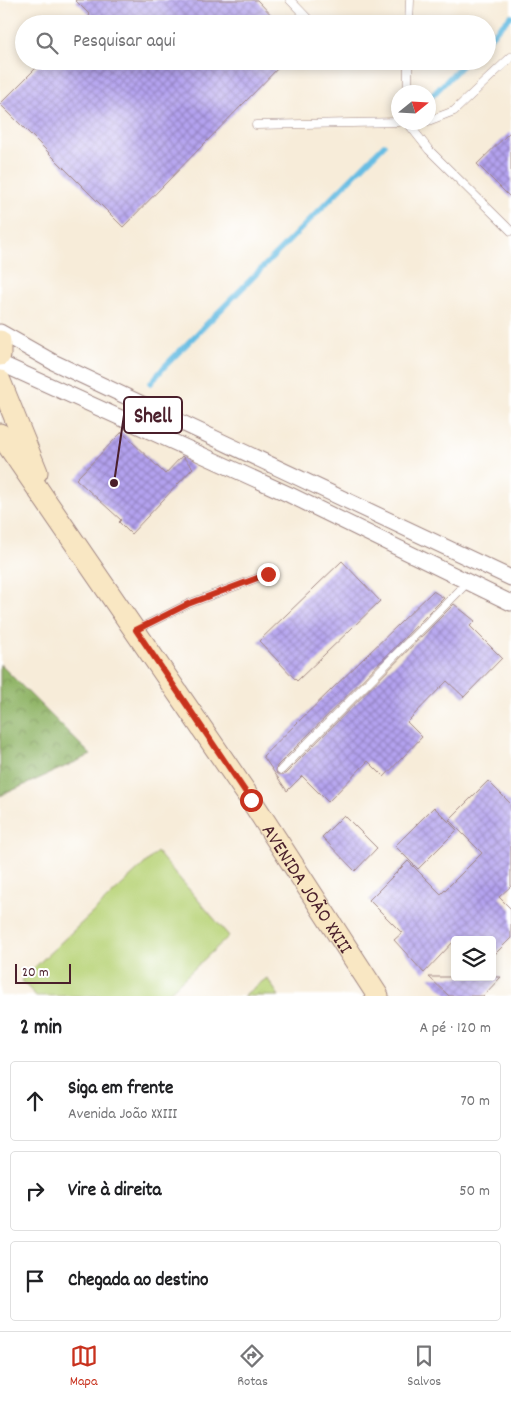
<!DOCTYPE html>
<html lang="pt">
<meta charset="utf-8">
<style>
body{margin:0;font-family:Dekko,sans-serif;background:#f2f2f2;color:#202124}
.controls{position:absolute;right:15px;bottom:15px;display:grid;overflow:hidden;border-radius:5px;box-shadow:0 2px 8px #0003}
.controls button{width:45px;height:45px;display:grid;place-items:center;padding:0;border:0;border-bottom:1px solid #e0e0e0;background:#fff;color:#202124;font:25px sans-serif}
.compass{position:absolute;left:391px;top:85px;width:45px;height:45px;border-radius:50%;background:#fff;box-shadow:0 2px 8px #0003;rotate:72deg}
.scale{position:absolute;left:15px;bottom:12px;width:56px;box-sizing:border-box;padding-left:5px;border:2px solid #4a1f2b;border-top:0;font-size:14px;line-height:18px;white-space:nowrap;color:#4a1f2b;-webkit-text-stroke:4px #fff;paint-order:stroke}
.stop{position:absolute;width:15px;height:15px;margin:-11px;border:4px solid #c8321e;border-radius:50%;background:#fff}
.stop.end{background:#c8321e;border-color:#fff;box-shadow:0 1px 5px #0008}
.list{margin:0;padding:0;list-style:none}
h2{display:flex;justify-content:space-between;align-items:center;height:65px;margin:0;padding:0 20px;font-size:21px}
h2 small{font-size:16px;font-weight:400;color:#757577}
.list li{display:grid;grid-template-columns:32px 1fr auto;gap:15px;align-items:center;box-sizing:border-box;height:80px;margin:0 10px 10px;padding:0 10px;border:1px solid #e0e0e0;border-radius:5px}
.list b{display:block;font-size:19px;white-space:nowrap}
.list p{margin:0;font-size:16px;white-space:nowrap;color:#757577}
.list em{font-size:16px;font-style:normal;color:#757577}
.icon{flex:none;width:28px;height:28px;fill:none;stroke:currentColor;stroke-width:2;stroke-linecap:round;stroke-linejoin:round}
.map{position:relative;flex:none;width:511px;height:996px;overflow:hidden}
.search{position:absolute;background:#fff;box-shadow:0 2px 8px #0003;left:15px;right:15px;top:15px;height:55px;display:flex;align-items:center;gap:12px;box-sizing:border-box;padding:0 18px;border-radius:28px;color:#757577;font-size:19px}
.sheet{height:335px;background:#fff}
nav{display:flex;justify-content:space-around;align-items:center;box-sizing:border-box;height:70px;border-top:1px solid #e0e0e0;background:#fff;font-size:14px;color:#757577}
nav a{display:grid;justify-items:center;gap:2px}
nav .on{color:#c8321e}
.map>svg:first-child{display:block}
.grass{fill:url(#grass-tufts);stroke:#827a52}
.forest{fill:url(#forest-crowns);stroke:#6e6a4a}
.garden{fill:#b9d479;stroke:#827a52}
.lines{fill:none;stroke-linecap:round;stroke-linejoin:round}
.stream{stroke:#67bde3;stroke-width:5.5}
.building{fill:url(#building-cross-hatch)}
.service-casing{stroke:#a08682;stroke-width:9}
.minor-casing{stroke:#a08682;stroke-width:17}
.secondary-casing{stroke:#a08682;stroke-width:23}
.service{stroke:#fff;stroke-width:8}
.minor{stroke:#fff;stroke-width:15}
.secondary{stroke:#f9e7c3;stroke-width:21}
.route{stroke:#c8321e;stroke-width:6}
.labels{text-anchor:middle;stroke-width:4;stroke-linejoin:round;paint-order:stroke}
.street-label{font-size:20px;fill:#4a1f2b;stroke:#fff}
.leader{fill:none;stroke:#4a1f2b;stroke-width:2}
.callout-dot{fill:#4a1f2b;stroke:#fff;stroke-width:2}
.callout{fill:#fff;stroke:#4a1f2b;stroke-width:2}
.callout-label{font-size:21px;text-anchor:middle;font-weight:bold;fill:#4a1f2b}
</style>
<div class="map">
<svg width="511" height="996" viewBox="0 0 511 996">
<defs>
<pattern id="grass-tufts" width="24" height="20" patternUnits="userSpaceOnUse" patternTransform="scale(1.25)"><rect width="24" height="20" fill="#b9d479"/><path d="M3 7l-1-3M5 7V3M7 7l1-3M15 17l-1-3M17 17v-4M19 17l1-3" fill="none" stroke="#a1b669"/></pattern>
<pattern id="forest-crowns" width="20" height="18" patternUnits="userSpaceOnUse" patternTransform="scale(1.25)"><rect width="20" height="18" fill="#92b669"/><path d="M2 6a3 3 0 1 1 6 0M12 15a3 3 0 1 1 6 0" fill="none" stroke="#799357"/></pattern>
<pattern id="building-cross-hatch" width="8" height="8" patternUnits="userSpaceOnUse" patternTransform="scale(1.25)"><rect width="8" height="8" fill="#b3a2ef"/><path d="M0 0l8 8M0 8l8-8" fill="none" stroke="#9483c2"/></pattern>
</defs>
<rect width="100%" height="100%" fill="#fff"/>
<filter id="ink" filterUnits="userSpaceOnUse"><feTurbulence type="fractalNoise" baseFrequency=".02" numOctaves="2"/><feDisplacementMap in="SourceGraphic" scale="10" xChannelSelector="R" yChannelSelector="G"/><feConvolveMatrix kernelMatrix="1 2 1 2 8 2 1 2 1" color-interpolation-filters="sRGB"/></filter>
<filter id="wash" filterUnits="userSpaceOnUse"><feTurbulence type="fractalNoise" baseFrequency=".0096" numOctaves="4" result="noise"/><feDisplacementMap in="SourceGraphic" scale="20" xChannelSelector="R" yChannelSelector="G"/><feGaussianBlur stdDeviation="1.12" result="paint"/><feColorMatrix in="noise" values="0 0 0 0 0 0 0 0 0 0 0 0 0 0 0 0 0 1.4 0 .05"/><feComposite in="paint" operator="in"/></filter>
<g filter="url(#wash)">
<rect width="100%" height="100%" fill="#f7ecd9"/>
<path class="grass" d="M 267,978 L 279,996 L 243,996 Z"/>
<path class="forest" d="M 0,664 L 91,755 L 0,796 Z"/>
<path class="garden" d="M 157,852 L 229,936 L 165,996 L 36,996 L 21,980 Z"/>
<g class="lines">
<path class="stream" d="M 487,40 L 511,16
M 428,100 L 466,61
M 151,383 L 164,367 L 384,145"/>
</g>
<g id="blocks">
<path class="building" d="M 75,0 L 257,0 L 280,24 L 81,24 L 90,15 Z
M 43,61 L 285,61 L 123,227 L 0,104 Z
M 511,131 L 511,198 L 477,164 Z
M 122,432 L 165,474 L 182,456 L 193,468 L 131,534 L 119,522 L 121,520 L 76,479 Z
M 342,561 L 380,601 L 297,681 L 259,641 Z
M 433,591 L 444,598 L 277,766 L 276,771 L 277,774 L 285,774 L 454,604 L 475,621 L 470,626 L 502,658 L 464,697 L 447,681 L 407,722 L 422,737 L 384,777 L 368,761 L 328,802 L 302,776 L 287,791 L 263,756 Z
M 488,781 L 511,804 L 511,886 L 499,897 L 511,909 L 511,938 L 492,957 L 492,940 L 455,940 L 424,973 L 394,940 L 402,933 L 369,900 L 408,861 L 441,894 L 482,853 L 449,820 Z
M 434,807 L 457,830 L 418,869 L 395,846 Z
M 344,815 L 377,848 L 355,871 L 322,837 Z
M 429,977 L 501,977 L 483,996 L 449,996 Z"/>
</g>
</g>
<g filter="url(#ink)">
<use href="#blocks" fill-opacity="0" stroke="#a08682" stroke-width="1"/>
<g class="lines">
<g class="service-casing">
<path id="service" d="M 290,0 L 313,24
M 409,24 L 410,0
M 408,92 L 408,61
M 428,121 L 454,111 L 511,57
M 407,122 L 429,150 L 511,231
M 256,125 L 399,122
M 136,630 L 188,604 L 268,574
M 281,770 L 468,582"/>
</g>
<g class="minor-casing">
<path id="minor" d="M 0,332 L 53,362 L 511,578
M 0,363 L 290,495 L 511,603"/>
</g>
<g class="secondary-casing">
<g id="secondary">
<path d="M 0,341 L 0,355"/>
<path d="M 0,381 L 37,472"/>
<path id="s1" d="M 0,434 L 251,800 L 378,996"/>
</g>
</g>
<use href="#service" class="service"/>
<use href="#minor" class="minor"/>
<use href="#secondary" class="secondary"/>
</g>
</g>
<g class="lines" filter="url(#ink)">
<path class="route" d="M 251,800 L 136,630 L 188,604 L 268,574"/>
</g>
<g class="labels">
<g class="street-label">
<text dy="7" stroke="none"><textPath href="#s1" startOffset="549">AVENIDA JOÃO XXIII</textPath></text>
</g>
</g>
<path class="leader" d="M114 483L124 415"/>
<circle class="callout-dot" cx="114" cy="483" r="5"/>
<rect class="callout" x="124" y="397" width="58" height="36" rx="5"/>
<g class="callout-label">
<text x="153" y="422">Shell</text>
</g>
</svg>
<div class="controls">
<button><svg class="icon" aria-label="layers" viewBox="0 0 24 24"><path d="M12 4l9 5-9 5-9-5zM3 14l9 5 9-5"/></svg></button>
</div>
<svg class="compass" viewBox="-18 -18 36 36"><path d="M0-13l5 13h-10z" fill="#e53935"/><path d="M0 13l5-13h-10z" fill="#757577"/></svg>
<div class="scale">20 m</div>
<div class="stop" style="left:251px;top:800px"></div>
<div class="stop end" style="left:268px;top:574px"></div>
<div class="search"><svg class="icon" aria-label="search" viewBox="0 0 24 24"><circle cx="10" cy="10" r="6"/><path d="M15 15l6 6"/></svg>Pesquisar aqui</div>
</div>
<section class="sheet">
<h2>2 min<small>A pé · 120 m</small></h2>
<ul class="list">
<li><svg class="icon" aria-label="ahead" viewBox="0 0 24 24"><path d="M12 20V5M6 11l6-6 6 6"/></svg><div><b>Siga em frente</b><p>Avenida João XXIII</p></div><em>70 m</em></li>
<li><svg class="icon" aria-label="right" viewBox="0 0 24 24"><path d="M7 20v-9h11M14 6l5 5-5 5"/></svg><div><b>Vire à direita</b></div><em>50 m</em></li>
<li><svg class="icon" aria-label="arrive" viewBox="0 0 24 24"><path d="M6 21V4h12l-3 4 3 4H6"/></svg><div><b>Chegada ao destino</b></div></li>
</ul>
</section>
<nav>
<a class="on"><svg class="icon" aria-label="map" viewBox="0 0 24 24"><path d="M3 6l6-2 6 2 6-2v14l-6 2-6-2-6 2zM9 4v14M15 6v14"/></svg>Mapa</a>
<a><svg class="icon" aria-label="directions" viewBox="0 0 24 24"><path d="M12 3l9 9-9 9-9-9zM9 14v-3h6M13 9l2 2-2 2"/></svg>Rotas</a>
<a><svg class="icon" aria-label="saved" viewBox="0 0 24 24"><path d="M7 4h10v16l-5-4-5 4z"/></svg>Salvos</a>
</nav>
